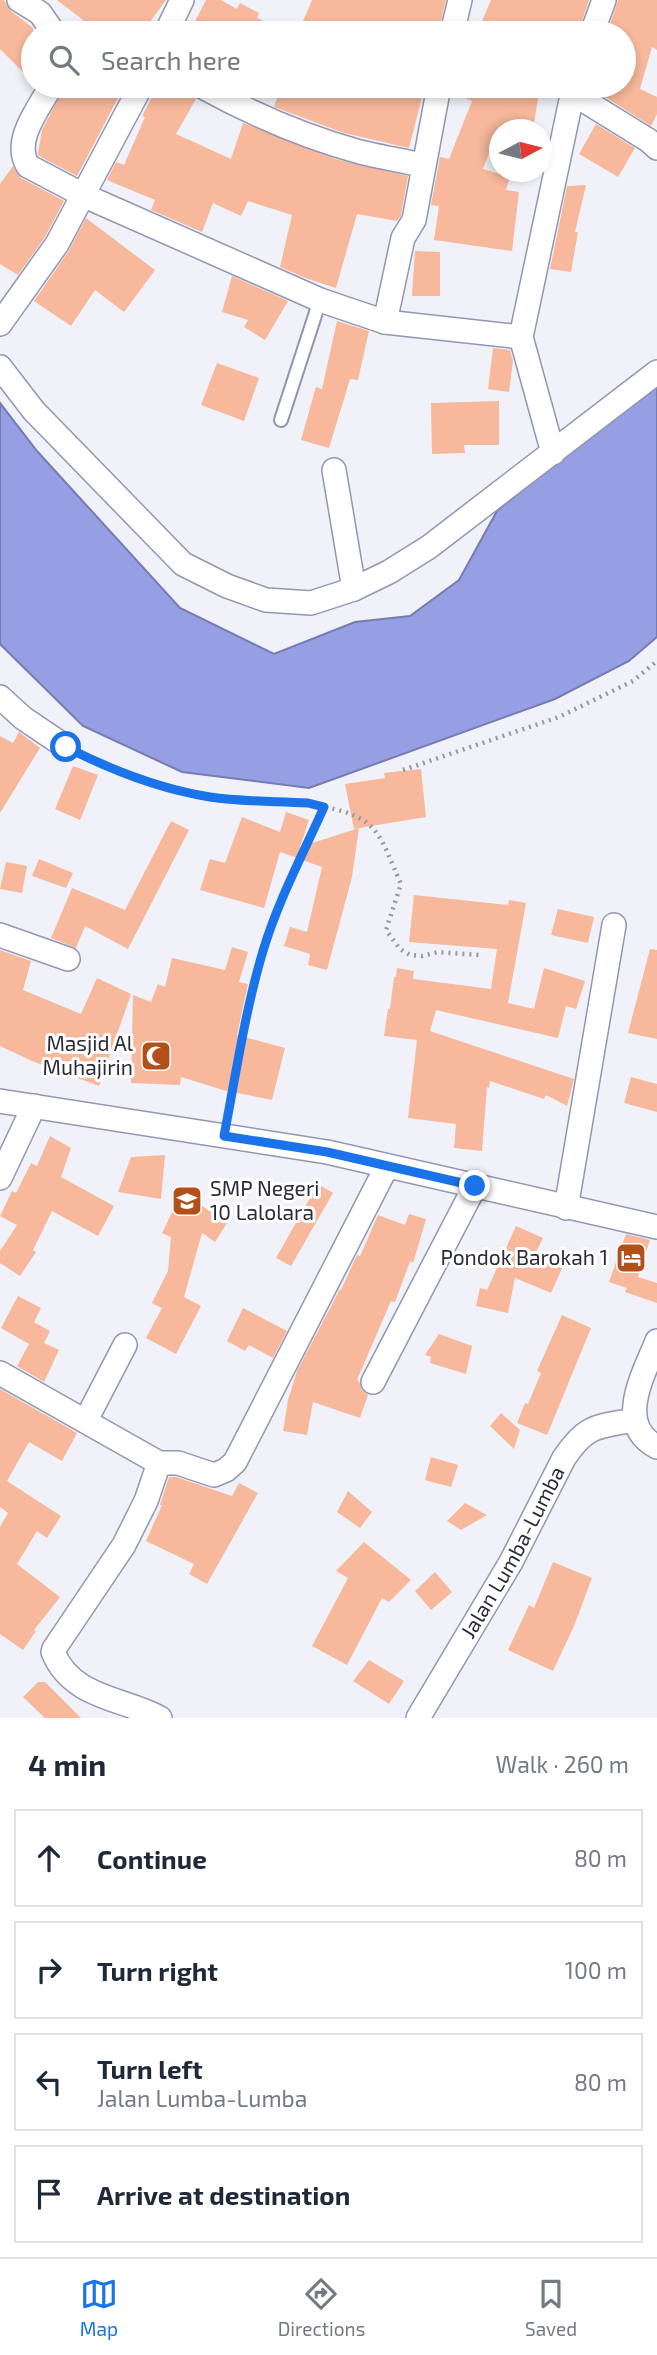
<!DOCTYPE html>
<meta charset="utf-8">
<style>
body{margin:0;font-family:"Exo 2",sans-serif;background:#f2f2f3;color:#1f2937}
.compass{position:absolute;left:489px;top:119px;width:63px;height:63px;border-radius:50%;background:#fff;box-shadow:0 4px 10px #0003;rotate:83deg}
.stop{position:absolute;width:21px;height:21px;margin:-16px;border:5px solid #1a73e8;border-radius:50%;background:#fff}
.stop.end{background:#1a73e8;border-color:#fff;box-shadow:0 2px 7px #0008}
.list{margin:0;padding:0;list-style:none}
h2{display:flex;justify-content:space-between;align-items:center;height:91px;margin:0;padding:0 28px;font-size:30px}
h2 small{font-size:23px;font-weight:400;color:#747a83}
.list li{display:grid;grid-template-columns:46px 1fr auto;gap:21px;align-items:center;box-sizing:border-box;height:98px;margin:0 14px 14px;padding:0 14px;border:2px solid #e0e1e3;border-radius:0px}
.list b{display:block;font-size:26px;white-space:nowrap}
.list p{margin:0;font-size:23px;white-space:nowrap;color:#747a83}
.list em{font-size:23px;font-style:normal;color:#747a83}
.icon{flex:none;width:38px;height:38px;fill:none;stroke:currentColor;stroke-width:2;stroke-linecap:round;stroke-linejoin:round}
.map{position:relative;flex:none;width:657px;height:1718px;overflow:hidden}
.search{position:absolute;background:#fff;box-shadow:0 4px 10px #0003;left:21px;right:21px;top:21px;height:77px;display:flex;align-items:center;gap:18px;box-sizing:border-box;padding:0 24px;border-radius:38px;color:#747a83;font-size:26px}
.sheet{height:539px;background:#fff}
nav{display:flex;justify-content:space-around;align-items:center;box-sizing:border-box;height:98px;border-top:2px solid #e0e1e3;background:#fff;font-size:19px;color:#747a83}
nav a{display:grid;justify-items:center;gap:4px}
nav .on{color:#1a73e8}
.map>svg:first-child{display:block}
.water{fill:#969ee4;stroke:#767cb0;stroke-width:2}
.building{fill:#f7b89c}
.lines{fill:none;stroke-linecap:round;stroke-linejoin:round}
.service-casing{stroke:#9196b4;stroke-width:16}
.minor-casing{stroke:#9196b4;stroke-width:26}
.path{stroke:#9798a2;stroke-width:4.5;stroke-dasharray:2 5;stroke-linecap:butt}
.service{stroke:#fff;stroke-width:12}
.minor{stroke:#fff;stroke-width:23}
.route{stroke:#1a73e8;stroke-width:9}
.labels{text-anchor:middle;stroke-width:6;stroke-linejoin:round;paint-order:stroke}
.poi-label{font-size:21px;fill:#2a2b38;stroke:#fff;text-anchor:end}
.street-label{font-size:21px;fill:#2a2b38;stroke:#fff}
</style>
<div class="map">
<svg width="657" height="1718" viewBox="0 0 657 1718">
<rect width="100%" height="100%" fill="#f1f2f9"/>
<path class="water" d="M 657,387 L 657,637 L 629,661 L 555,699 L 309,788 L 182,772 L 83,726 L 0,644 L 0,403 L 37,451 L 180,608 L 274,654 L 355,622 L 410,616 L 459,580 L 497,511 L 555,463 Z"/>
<path class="building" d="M 0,0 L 4,0 L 11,11 L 33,28 L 33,82 L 0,49 Z
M 57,0 L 166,0 L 142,33 L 100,33 Z
M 206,0 L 221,0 L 237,9 L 240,3 L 259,13 L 257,18 L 293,33 L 189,33 Z
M 312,0 L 446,0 L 438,33 L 298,33 Z
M 491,0 L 589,0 L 578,33 L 477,33 Z
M 618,0 L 657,0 L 657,50 L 652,47 L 640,89 L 657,97 L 657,114 L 651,126 L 588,86 L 624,86 L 624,33 L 607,33 Z
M 65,86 L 100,86 L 119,96 L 77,176 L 39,156 L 38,153 L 42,130 Z
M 158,86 L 187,86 L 190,94 L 196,99 L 176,134 L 231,159 L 243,123 L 335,159 L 408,176 L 401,215 L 397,221 L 357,214 L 336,288 L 308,279 L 280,267 L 292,215 L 248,201 L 241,216 L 213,203 L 202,232 L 151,210 L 155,200 L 107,180 L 116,162 L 124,165 L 145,117 L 142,116 Z
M 281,86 L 425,86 L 409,148 L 344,133 L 274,107 Z
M 453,86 L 540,86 L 533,130 L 498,130 L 483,169 L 510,177 L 506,190 L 519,192 L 512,251 L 434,240 L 439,206 L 431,205 L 440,157 L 449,159 L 472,101 L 452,92 Z
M 596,124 L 635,148 L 618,177 L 579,154 Z
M 13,166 L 21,178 L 64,201 L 45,237 L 18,275 L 0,264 L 0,184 Z
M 586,185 L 575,232 L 578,232 L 571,272 L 550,269 L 567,186 Z
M 86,218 L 155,270 L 124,312 L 95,290 L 71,326 L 34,301 L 68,252 Z
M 415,251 L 440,252 L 440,296 L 412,296 Z
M 232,276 L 288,301 L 265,340 L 244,327 L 248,320 L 222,312 Z
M 337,321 L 369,331 L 358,380 L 350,379 L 329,448 L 301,440 L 316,387 L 322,389 Z
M 493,348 L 510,350 L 513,361 L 509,392 L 488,389 Z
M 217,363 L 259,378 L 244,421 L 201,405 Z
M 499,401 L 499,445 L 464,445 L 465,453 L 432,454 L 431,403 Z
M 19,732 L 40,748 L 0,813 L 0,736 L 13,743 Z
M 73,766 L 98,775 L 80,820 L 55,809 Z
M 421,769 L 426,817 L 359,828 L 352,877 L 327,970 L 308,965 L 310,954 L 284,946 L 290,927 L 307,932 L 322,867 L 280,852 L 264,908 L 200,890 L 210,859 L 225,863 L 242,817 L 280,832 L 286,812 L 309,820 L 300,847 L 359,828 L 354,829 L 345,784 L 385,778 L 384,773 Z
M 171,821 L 189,830 L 128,949 L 85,926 L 76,948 L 51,938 L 72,888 L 125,910 Z
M 39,859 L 73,873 L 66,888 L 32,876 Z
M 6,862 L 27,866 L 22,893 L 0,889 Z
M 414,895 L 508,905 L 509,900 L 526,903 L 508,1003 L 534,1009 L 544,968 L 585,981 L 576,1009 L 566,1006 L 558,1038 L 436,1010 L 430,1031 L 574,1079 L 567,1106 L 546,1095 L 544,1099 L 490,1081 L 489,1088 L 487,1087 L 482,1151 L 454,1148 L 456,1124 L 408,1118 L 417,1040 L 384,1036 L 388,1009 L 390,1009 L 394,977 L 396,977 L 397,968 L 414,971 L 413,979 L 491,989 L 497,949 L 409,942 Z
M 558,909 L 594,917 L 588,943 L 551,935 Z
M 232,947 L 248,952 L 239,982 L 248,984 L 237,1035 L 285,1048 L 272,1100 L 223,1090 L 181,1077 L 180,1085 L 131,1083 L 133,995 L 151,1002 L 158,984 L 165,987 L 172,958 L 225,970 Z
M 650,949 L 657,950 L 657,1039 L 628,1033 Z
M 0,950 L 31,961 L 23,990 L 81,1014 L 97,978 L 131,994 L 99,1086 L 32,1061 L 0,1046 Z
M 631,1077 L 657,1084 L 657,1112 L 624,1103 Z
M 50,1136 L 71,1148 L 61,1177 L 114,1206 L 98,1236 L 52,1211 L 33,1250 L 36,1252 L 20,1276 L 0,1263 L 0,1251 L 17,1225 L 0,1216 L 12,1191 L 16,1193 L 31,1163 L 37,1166 Z
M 165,1155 L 161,1199 L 118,1192 L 131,1157 Z
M 318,1184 L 333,1193 L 291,1266 L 276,1258 Z
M 182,1192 L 227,1223 L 215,1242 L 202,1233 L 184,1297 L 201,1306 L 176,1354 L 146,1338 L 162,1308 L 152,1303 L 168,1271 L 171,1237 L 162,1233 Z
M 409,1214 L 426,1219 L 413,1263 L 410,1261 L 395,1302 L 391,1301 L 357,1380 L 359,1381 L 362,1390 L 368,1395 L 360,1418 L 313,1402 L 307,1435 L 283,1431 L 288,1400 L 297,1371 L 340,1289 L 341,1290 L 357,1255 L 360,1256 L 378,1215 L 405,1225 Z
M 516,1226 L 543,1238 L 536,1252 L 564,1264 L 551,1293 L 515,1278 L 508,1313 L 476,1306 L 480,1288 L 487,1290 Z
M 626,1234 L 650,1240 L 638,1277 L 657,1283 L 657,1303 L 625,1292 L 627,1288 L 609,1282 Z
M 18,1296 L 41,1308 L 34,1322 L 50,1331 L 44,1343 L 59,1350 L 44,1382 L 17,1366 L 29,1344 L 1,1328 Z
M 243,1308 L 287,1331 L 273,1358 L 249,1345 L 245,1351 L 227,1341 Z
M 562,1315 L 591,1328 L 547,1435 L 517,1423 L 525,1403 L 528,1404 L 541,1373 L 537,1371 Z
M 439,1334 L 472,1346 L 466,1374 L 430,1363 L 431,1357 L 425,1355 Z
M 0,1389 L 77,1433 L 62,1461 L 29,1442 L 7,1481 L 61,1516 L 47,1538 L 37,1531 L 17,1564 L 60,1597 L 34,1630 L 36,1631 L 23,1650 L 0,1634 L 0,1527 L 8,1513 L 0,1507 Z
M 501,1413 L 520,1430 L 514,1449 L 490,1426 Z
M 431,1457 L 458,1465 L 451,1487 L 425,1480 Z
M 169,1477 L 176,1477 L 232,1496 L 239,1483 L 258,1493 L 207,1584 L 189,1574 L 194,1564 L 146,1541 L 162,1505 L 160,1505 Z
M 348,1491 L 372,1512 L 360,1528 L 337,1512 Z
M 465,1503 L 487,1515 L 461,1530 L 447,1521 Z
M 364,1542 L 411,1580 L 389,1602 L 382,1598 L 347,1665 L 312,1646 L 348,1578 L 336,1571 Z
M 553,1562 L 592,1578 L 574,1626 L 553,1671 L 508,1650 L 529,1605 L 534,1608 Z
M 435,1572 L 452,1592 L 431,1610 L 415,1591 Z
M 369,1660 L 404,1681 L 389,1704 L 353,1681 Z
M 38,1682 L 45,1682 L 81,1718 L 45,1718 L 23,1697 Z"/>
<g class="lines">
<g class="service-casing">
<path id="service" d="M 281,420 L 320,300"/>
</g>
<g class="minor-casing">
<g id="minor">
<path d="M 19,0 L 40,13 L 54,33"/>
<path d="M 166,33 L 182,0"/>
<path d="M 452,33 L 460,0"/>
<path d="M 592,33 L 604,0"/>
<path d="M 51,86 C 39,108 12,141 28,166 L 85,196 L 320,300 L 385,322 L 403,238 L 414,220 L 439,86"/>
<path d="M 201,86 C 250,113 305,137 360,152 C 381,157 402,161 423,165"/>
<path d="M 572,93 L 648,140 L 657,148"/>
<path d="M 385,322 L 521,337"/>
<path d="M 0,324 L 57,244 L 141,86"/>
<path d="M 0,367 L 34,411 L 183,564 L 227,586 L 266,600 L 311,603 L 354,589 L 389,572 L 429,547 L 657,372"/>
<path d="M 553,453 L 521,337 L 574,86"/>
<path d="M 334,470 L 354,589"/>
<path d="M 0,697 L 23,718 L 66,747"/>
<path d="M 0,935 L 68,959"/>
<path d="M 0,1101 L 327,1152 L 657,1227"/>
<path d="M 0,1178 L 34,1106"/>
<path d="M 566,1208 L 614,925"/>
<path d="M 657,1341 C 644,1374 614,1424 657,1447"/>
<path d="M 0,1373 L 159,1463 L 146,1501 L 124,1545 L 54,1649 L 53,1652 C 72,1699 124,1698 160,1718"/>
<path d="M 373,1382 L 475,1186"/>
<path d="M 86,1420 L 125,1345"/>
<path d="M 159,1463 L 178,1463 L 214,1475 L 226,1470 L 235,1462 L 387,1166"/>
<path id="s1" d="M 418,1718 L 511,1562 L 564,1458 C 587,1424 597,1427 634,1420"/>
</g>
</g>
<path class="path" d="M 84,756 C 123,775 169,791 212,797 C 244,801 276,801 308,803 L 324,807
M 403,770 L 559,717 L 633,681 L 657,661
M 227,1118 C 238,1062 246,1004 263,950 C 278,901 303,854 324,807 C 380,817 380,837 401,884 L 386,930 L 400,949 L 410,955 L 422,956 L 438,952 L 479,955"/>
<use href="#service" class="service"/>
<use href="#minor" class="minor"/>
</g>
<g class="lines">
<path class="route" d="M 66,747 C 111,770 160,789 210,797 C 242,802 276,801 308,803 L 324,807 C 303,854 278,901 263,951 C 245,1011 236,1074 224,1136 L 327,1152 L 475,1186"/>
</g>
<defs>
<g id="mosque-square" transform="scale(1.575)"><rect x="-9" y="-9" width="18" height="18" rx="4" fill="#b35019" stroke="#fff"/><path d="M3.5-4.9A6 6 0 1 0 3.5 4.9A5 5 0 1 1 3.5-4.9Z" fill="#fff"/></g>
<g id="school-square" transform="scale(1.575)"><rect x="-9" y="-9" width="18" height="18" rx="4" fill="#b35019" stroke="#fff"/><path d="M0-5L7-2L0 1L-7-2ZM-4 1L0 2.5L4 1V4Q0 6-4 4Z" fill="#fff"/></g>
<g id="hotel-square" transform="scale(1.575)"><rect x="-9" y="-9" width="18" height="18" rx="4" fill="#b35019" stroke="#fff"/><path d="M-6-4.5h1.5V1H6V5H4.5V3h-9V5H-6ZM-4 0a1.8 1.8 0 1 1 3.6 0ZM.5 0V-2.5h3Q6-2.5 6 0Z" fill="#fff"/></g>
</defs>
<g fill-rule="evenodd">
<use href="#mosque-square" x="156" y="1056"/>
<use href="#school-square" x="187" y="1201"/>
<use href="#hotel-square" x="631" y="1258"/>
</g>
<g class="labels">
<g class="poi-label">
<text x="133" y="1051">Masjid Al<tspan x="133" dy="24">Muhajirin</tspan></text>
<text x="210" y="1196" text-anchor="start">SMP Negeri<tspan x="210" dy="24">10 Lalolara</tspan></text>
<text x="608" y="1265">Pondok Barokah 1</text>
</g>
<g class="street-label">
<text dy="7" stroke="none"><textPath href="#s1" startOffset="191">Jalan Lumba-Lumba</textPath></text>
</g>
</g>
</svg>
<svg class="compass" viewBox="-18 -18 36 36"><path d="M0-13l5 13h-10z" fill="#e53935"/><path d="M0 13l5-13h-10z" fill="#747a83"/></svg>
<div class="stop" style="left:66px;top:747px"></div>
<div class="stop end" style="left:475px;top:1186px"></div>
<div class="search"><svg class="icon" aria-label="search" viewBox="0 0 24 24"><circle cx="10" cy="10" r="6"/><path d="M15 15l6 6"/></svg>Search here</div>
</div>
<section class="sheet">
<h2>4 min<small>Walk · 260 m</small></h2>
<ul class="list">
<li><svg class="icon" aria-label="ahead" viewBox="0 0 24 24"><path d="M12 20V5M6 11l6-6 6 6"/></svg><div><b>Continue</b></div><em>80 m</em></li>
<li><svg class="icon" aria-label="right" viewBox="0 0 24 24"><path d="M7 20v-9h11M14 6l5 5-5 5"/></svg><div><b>Turn right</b></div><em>100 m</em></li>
<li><svg class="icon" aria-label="left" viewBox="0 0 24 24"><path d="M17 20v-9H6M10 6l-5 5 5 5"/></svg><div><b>Turn left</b><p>Jalan Lumba-Lumba</p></div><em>80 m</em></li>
<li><svg class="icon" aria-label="arrive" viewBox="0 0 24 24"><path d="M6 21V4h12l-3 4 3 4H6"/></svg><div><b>Arrive at destination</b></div></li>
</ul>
</section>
<nav>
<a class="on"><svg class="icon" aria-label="map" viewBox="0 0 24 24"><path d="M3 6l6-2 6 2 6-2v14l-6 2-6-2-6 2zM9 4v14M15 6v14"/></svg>Map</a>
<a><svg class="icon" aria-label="directions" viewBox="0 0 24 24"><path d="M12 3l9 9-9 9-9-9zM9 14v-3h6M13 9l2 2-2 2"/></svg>Directions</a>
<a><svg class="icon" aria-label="saved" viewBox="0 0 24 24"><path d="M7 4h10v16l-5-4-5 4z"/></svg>Saved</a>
</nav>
